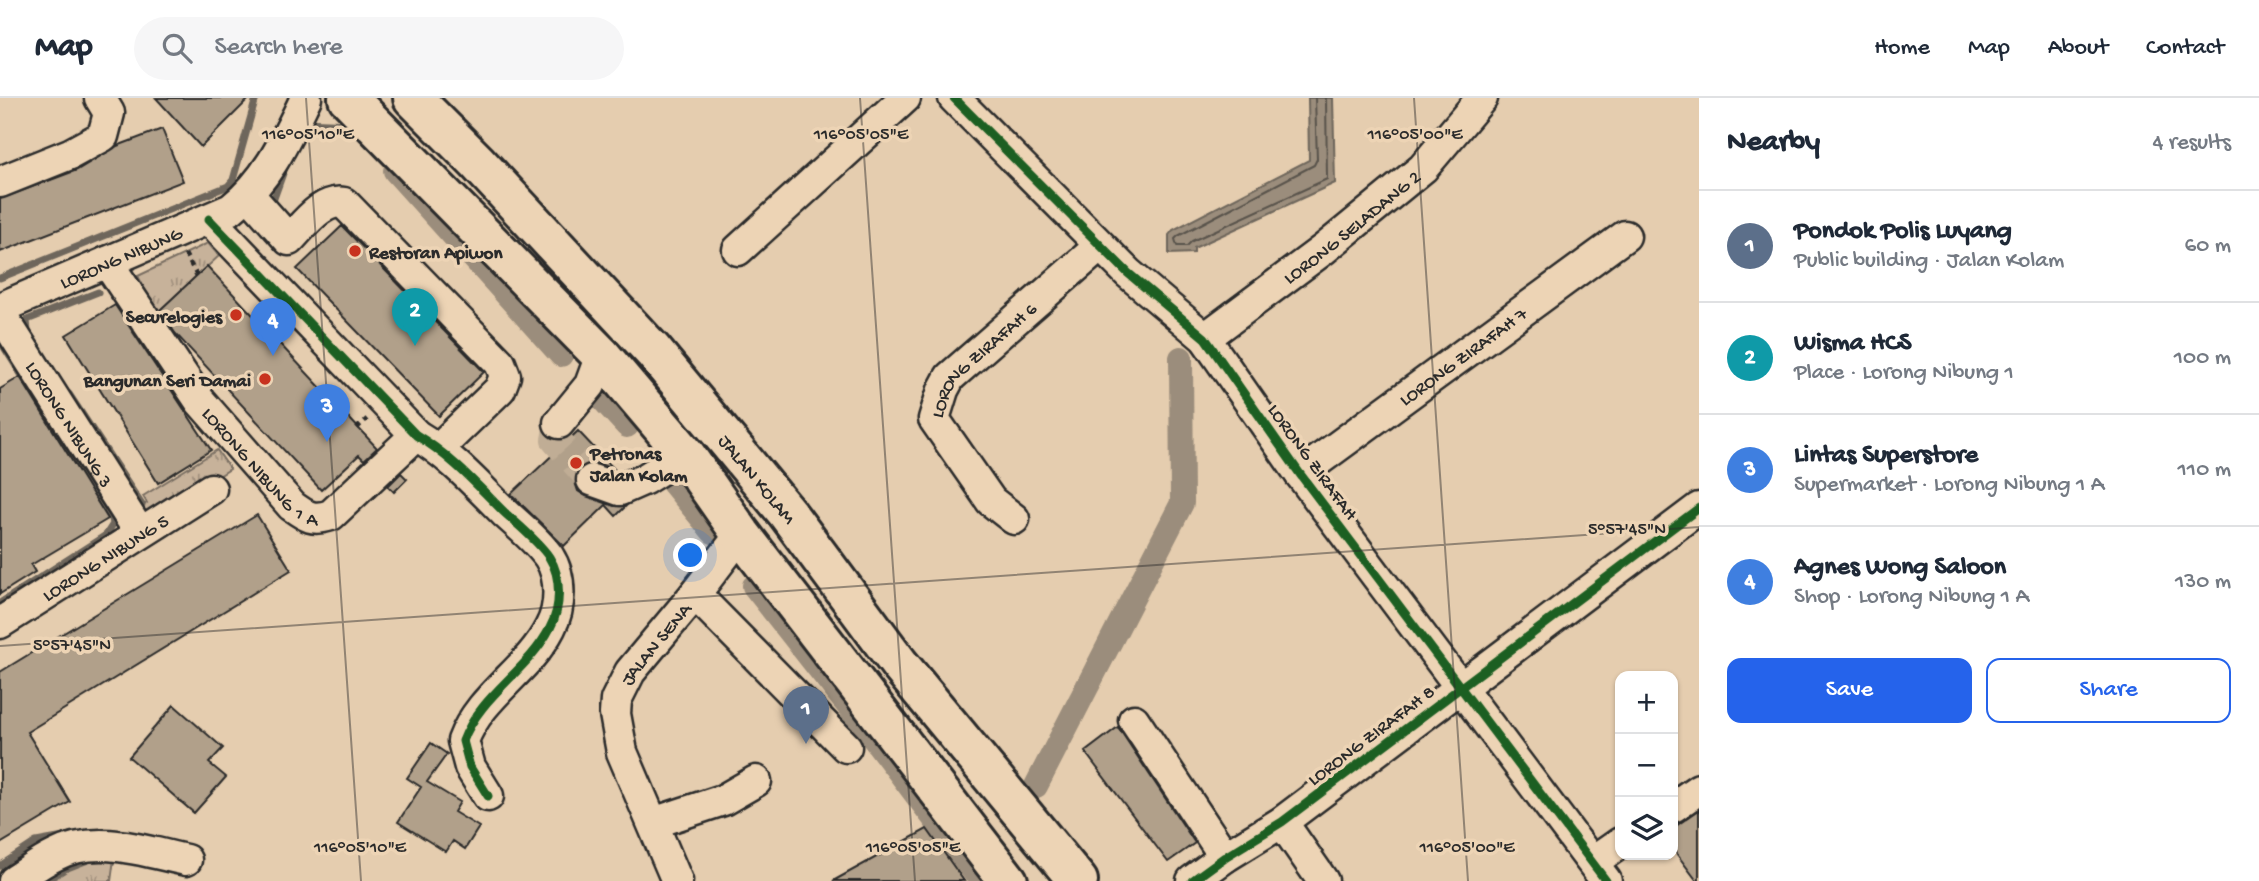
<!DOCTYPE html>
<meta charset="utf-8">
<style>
body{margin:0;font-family:"Gochi Hand",sans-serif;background:#f6f6f7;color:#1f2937}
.controls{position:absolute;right:21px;bottom:21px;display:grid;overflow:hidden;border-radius:14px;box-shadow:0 2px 5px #0004}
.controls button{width:63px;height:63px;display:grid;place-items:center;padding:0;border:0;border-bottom:2px solid #e0e1e3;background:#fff;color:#1f2937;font:35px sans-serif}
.you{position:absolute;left:691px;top:458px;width:24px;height:24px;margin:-18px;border:5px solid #fff;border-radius:50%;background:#1a73e8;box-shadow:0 0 0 10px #1a73e833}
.badge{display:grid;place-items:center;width:46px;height:46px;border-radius:50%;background:#2563eb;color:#fff;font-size:23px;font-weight:700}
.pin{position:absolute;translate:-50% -58px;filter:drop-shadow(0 2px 4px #0008)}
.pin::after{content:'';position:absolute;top:37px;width:24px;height:21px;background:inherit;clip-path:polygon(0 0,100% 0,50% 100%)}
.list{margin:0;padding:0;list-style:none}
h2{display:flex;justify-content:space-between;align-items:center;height:91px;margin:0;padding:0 28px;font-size:30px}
h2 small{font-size:23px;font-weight:400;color:#747a83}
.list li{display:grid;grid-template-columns:46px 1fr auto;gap:21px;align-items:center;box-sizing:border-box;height:112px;padding:0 28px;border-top:2px solid #e0e1e3}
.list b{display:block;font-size:26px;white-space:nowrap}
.list p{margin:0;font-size:23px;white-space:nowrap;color:#747a83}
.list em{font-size:23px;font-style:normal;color:#747a83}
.actions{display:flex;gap:14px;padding:21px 28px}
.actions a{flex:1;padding:16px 0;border:2px solid #2563eb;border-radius:14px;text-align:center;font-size:24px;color:#2563eb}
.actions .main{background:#2563eb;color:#fff}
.icon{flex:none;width:38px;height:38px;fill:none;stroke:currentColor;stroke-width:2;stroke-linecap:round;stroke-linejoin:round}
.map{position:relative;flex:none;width:1699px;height:783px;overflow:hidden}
header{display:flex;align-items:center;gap:42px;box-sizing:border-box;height:98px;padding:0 35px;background:#fff;border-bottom:2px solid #e0e1e3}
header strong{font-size:33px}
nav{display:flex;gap:38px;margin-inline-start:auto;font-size:24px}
.search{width:490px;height:63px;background:#f6f6f7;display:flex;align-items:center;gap:18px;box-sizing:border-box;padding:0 24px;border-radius:38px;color:#747a83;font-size:26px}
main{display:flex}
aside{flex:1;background:#fff}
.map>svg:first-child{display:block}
.grass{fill:url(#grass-tufts);stroke:#796e62;stroke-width:2}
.water{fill:#9b8d7b;stroke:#6e665b;stroke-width:2}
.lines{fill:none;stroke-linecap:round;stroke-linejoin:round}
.shore{stroke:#58524b;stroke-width:2}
.stream{stroke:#6e665b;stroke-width:7}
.canal{stroke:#9b8d7b;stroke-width:24}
.building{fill:#b1a08a;stroke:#2b2b2b;stroke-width:2}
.minor-tunnel{stroke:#c0ad95;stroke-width:30;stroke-dasharray:30 15;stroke-linecap:butt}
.minor-casing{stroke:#2b2b2b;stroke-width:35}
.major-casing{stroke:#2b2b2b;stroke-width:44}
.path{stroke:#2b2b2b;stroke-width:4.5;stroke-dasharray:5 5;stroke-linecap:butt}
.minor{stroke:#edd4b5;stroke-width:30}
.major{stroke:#edd4b5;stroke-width:38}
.cycleway-casing{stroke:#edd4b5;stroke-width:13}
.cycleway{stroke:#1b5e20;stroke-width:9}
.ticks{fill:none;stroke:#2b2b2b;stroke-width:2;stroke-opacity:0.45}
.poi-dot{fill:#c8321e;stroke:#edd4b5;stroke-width:2.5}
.labels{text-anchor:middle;stroke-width:7;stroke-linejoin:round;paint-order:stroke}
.street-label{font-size:19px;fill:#2b2b2b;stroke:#edd4b5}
.poi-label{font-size:19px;font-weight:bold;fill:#2b2b2b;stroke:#edd4b5;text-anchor:start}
.ticks-label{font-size:18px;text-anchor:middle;fill:#2b2b2b;stroke:#edd4b5;stroke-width:7;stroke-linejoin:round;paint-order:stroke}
</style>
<header>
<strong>Map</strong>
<div class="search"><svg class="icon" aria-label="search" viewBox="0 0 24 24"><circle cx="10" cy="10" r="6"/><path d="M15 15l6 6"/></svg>Search here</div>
<nav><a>Home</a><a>Map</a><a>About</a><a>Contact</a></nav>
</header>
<main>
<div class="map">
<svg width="1699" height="783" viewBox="0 0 1699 783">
<defs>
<pattern id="grass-tufts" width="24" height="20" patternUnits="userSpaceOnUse" patternTransform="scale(1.75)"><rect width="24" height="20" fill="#c7b29a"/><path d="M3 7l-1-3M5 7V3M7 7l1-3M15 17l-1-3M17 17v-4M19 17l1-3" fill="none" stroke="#a2917e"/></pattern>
</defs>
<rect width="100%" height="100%" fill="#e5cdaf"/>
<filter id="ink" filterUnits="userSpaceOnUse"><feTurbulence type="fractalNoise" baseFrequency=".0143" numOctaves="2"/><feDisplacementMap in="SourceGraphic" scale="14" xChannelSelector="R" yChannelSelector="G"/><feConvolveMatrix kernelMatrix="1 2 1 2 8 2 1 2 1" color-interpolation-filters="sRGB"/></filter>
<g filter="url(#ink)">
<path class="grass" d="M 208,145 L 219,158 L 157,215 L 138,178 Z
M 217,352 L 230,371 L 154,419 L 149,417 L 142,408 L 147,405 L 143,398 Z
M 114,761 L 111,783 L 27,783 L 61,762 Z"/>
<path class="water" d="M 1308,0 L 1333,0 L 1335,85 L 1194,150 L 1194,155 L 1169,156 L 1169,137 L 1173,132 L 1309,62 Z"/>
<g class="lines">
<path class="shore" d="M 1315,0 L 1317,61 L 1314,67 L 1178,138 L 1175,141 L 1177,148 L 1187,148 L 1192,143 L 1327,81 L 1326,0"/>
<path class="stream" d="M 302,24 L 353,26
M 273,103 L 286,67
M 0,180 L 228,88 L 233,82 L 256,0
M 28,234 L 27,222 L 98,194
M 0,243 L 112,421 L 113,426 L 106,437 L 0,505
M 69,296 L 142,407
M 0,768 L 36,744 L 64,739
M 46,783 L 65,771 L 93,760"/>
<path class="canal" d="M 395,73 L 561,257
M 594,292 L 627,328
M 667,378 L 713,434
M 754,488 L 871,637 L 981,783
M 1036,688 L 1182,405 L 1181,260"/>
</g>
<path class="building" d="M 156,0 L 250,0 L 201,49 Z
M 162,31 L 183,83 L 0,154 L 0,101 L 77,72 L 117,48 Z
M 342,128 L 484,274 L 439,318 L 297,171 Z
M 207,168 L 377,350 L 364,362 L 359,357 L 321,392 L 175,235 L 160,212 Z
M 115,207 L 211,352 L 158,385 L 66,237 Z
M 20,279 L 108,421 L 31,467 L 35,474 L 0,496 L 0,291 Z
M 578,333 L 615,372 L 597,365 L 590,365 L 581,368 L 575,377 L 575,384 L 578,393 L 586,398 L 614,408 L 626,408 L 616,418 L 606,407 L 564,448 L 511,396 Z
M 401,375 L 407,381 L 394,394 L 388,388 Z
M 257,417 L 291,472 L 27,634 L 70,704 L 0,746 L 0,574 Z
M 174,607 L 223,650 L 209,665 L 226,679 L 194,715 L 129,659 Z
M 1118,629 L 1195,745 L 1168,764 L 1085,654 Z
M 431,645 L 447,656 L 427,684 L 460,704 L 454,714 L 479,729 L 465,751 L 453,743 L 446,754 L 398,724 L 421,689 L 407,680 Z
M 1699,712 L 1699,783 L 1697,783 L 1673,751 L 1673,730 Z
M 927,731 L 964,783 L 833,783 Z"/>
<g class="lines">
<path class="minor-tunnel" d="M 559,325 L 556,342 L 592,382"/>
<g class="minor-casing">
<g id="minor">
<path d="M 954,0 L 1128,175 L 1205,240 L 1300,376 L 1606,783"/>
<path d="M 0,84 L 70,56 L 103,38 L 109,15 L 100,0"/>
<path d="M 249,97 L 289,142 C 303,128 322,100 344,105 L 500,265 L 505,278 L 500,291 L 439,350"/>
<path d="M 209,121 L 416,337 C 450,357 476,386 504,414 C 519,428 537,442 549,459 C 562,479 561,510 550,530 C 528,573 480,597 463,643 L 470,669 L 488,698"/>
<path d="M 738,152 L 905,0"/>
<path id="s1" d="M 107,164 L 200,303 L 292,408 C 307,419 313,423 331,417 L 416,337"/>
<path id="s2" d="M 0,210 L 231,111 C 268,82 286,41 306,0"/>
<path id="s3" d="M 0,215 L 140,435"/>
<path id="s4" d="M 1205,240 L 1324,151 L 1423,70 L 1482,0"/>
<path d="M 559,325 L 590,287 L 601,257"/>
<path id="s5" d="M 1300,376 L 1625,138"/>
<path d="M 592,382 L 620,392 L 645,381 L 685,356"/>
<path id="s6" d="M 1014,421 L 991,403 L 934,321 L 943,292 L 950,279 L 1100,148"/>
<path d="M 695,496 L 846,649"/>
<path id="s7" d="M 0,525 L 211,391"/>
<path d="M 1134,622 L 1225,759"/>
<path d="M 1673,709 L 1699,691"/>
<path d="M 1282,724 L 1323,783"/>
<path d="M 653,725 L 723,702 L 756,683"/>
<path d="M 1593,764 L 1620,745"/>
<path d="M 14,783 C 28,774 41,764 56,757 C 96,736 144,753 186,762"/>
<path id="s8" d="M 677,783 L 622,654 L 615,616 L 616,602 L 630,574 L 695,496 L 741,436"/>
<path d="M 1192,783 L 1225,759 L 1282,724 L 1699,410"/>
</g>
</g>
<g class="major-casing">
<g id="major">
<path d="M 348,0 L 601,257 L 685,356 L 741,436 L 1008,783"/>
<path id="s9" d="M 413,0 L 477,64 L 653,253 L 787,415 L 899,566 L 1078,783"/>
</g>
</g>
<path class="path" d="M 185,156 L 197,178
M 357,330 L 367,321"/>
<use href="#minor" class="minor"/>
<use href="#major" class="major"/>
<g class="cycleway-casing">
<path id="cycleway" d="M 954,0 L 1128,175 L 1205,240 L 1300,376 L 1606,783
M 209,121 L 416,337 C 450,357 476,386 504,414 C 519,428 537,442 549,459 C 562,479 561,510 550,530 C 528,573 480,597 463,643 L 470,669 L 488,698
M 1192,783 L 1225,759 L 1282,724 L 1699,410"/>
</g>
<use href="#cycleway" class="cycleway"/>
</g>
</g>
<path class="ticks" d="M 306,0 L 361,783M 860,0 L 915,783M 1414,0 L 1468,783M 0,548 L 1699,429"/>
<g class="poi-dot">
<circle cx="355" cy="153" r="7"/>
<circle cx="236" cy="217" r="7"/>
<circle cx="265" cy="281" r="7"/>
<circle cx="576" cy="365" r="7"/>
</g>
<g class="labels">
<g class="street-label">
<text dy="7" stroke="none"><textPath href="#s4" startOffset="184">LORONG SELADANG 2</textPath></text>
<text dy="7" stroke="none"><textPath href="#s2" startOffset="131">LORONG NIBUNG</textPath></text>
<text dy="7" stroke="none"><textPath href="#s5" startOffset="201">LORONG ZIRAFAH 7</textPath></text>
<text dy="7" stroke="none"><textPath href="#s6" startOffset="208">LORONG ZIRAFAH 6</textPath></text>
<text dy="7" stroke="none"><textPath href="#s3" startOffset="131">LORONG NIBUNG 3</textPath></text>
<text dy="7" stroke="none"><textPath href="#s1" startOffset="257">LORONG NIBUNG 1 A</textPath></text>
<text transform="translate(1314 363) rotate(54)" y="7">LORONG ZIRAFAH</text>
<text dy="7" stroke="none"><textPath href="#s9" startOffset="514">JALAN KOLAM</textPath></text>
<text dy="7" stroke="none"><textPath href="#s7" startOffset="124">LORONG NIBUNG 5</textPath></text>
<text dy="7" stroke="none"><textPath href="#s8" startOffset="262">JALAN SENA</textPath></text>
<text transform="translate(1370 636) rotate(-37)" y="7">LORONG ZIRAFAH 8</text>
</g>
<g class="poi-label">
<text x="369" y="160">Restoran Apiwon</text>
<text x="222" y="224" text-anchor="end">Securelogies</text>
<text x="251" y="288" text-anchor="end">Bangunan Seri Damai</text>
<text x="590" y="361">Petronas<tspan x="590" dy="22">Jalan Kolam</tspan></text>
</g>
</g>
<g class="ticks-label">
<text x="308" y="41">116°05'10"E</text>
<text x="861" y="41">116°05'05"E</text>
<text x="1415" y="41">116°05'00"E</text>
<text x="1627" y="436">5°57'45"N</text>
<text x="72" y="552">5°57'45"N</text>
<text x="360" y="754">116°05'10"E</text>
<text x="913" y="754">116°05'05"E</text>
<text x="1467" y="754">116°05'00"E</text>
</g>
</svg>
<div class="controls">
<button>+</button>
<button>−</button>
<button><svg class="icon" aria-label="layers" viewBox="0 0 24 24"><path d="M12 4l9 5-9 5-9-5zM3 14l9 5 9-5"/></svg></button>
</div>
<div class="you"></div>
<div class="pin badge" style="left:806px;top:646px;background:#5c6f8a">1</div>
<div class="pin badge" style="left:415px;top:248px;background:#0f9aa8">2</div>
<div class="pin badge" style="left:327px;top:344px;background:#3f7fe0">3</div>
<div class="pin badge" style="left:273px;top:258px;background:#3f7fe0">4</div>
</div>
<aside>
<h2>Nearby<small>4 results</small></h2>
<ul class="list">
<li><span class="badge" style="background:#5c6f8a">1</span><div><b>Pondok Polis Luyang</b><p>Public building · Jalan Kolam</p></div><em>60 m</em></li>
<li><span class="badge" style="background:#0f9aa8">2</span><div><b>Wisma HCS</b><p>Place · Lorong Nibung 1</p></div><em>100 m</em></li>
<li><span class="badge" style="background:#3f7fe0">3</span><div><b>Lintas Superstore</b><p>Supermarket · Lorong Nibung 1 A</p></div><em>110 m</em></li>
<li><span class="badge" style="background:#3f7fe0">4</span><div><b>Agnes Wong Saloon</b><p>Shop · Lorong Nibung 1 A</p></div><em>130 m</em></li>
</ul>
<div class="actions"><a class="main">Save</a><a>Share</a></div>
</aside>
</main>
